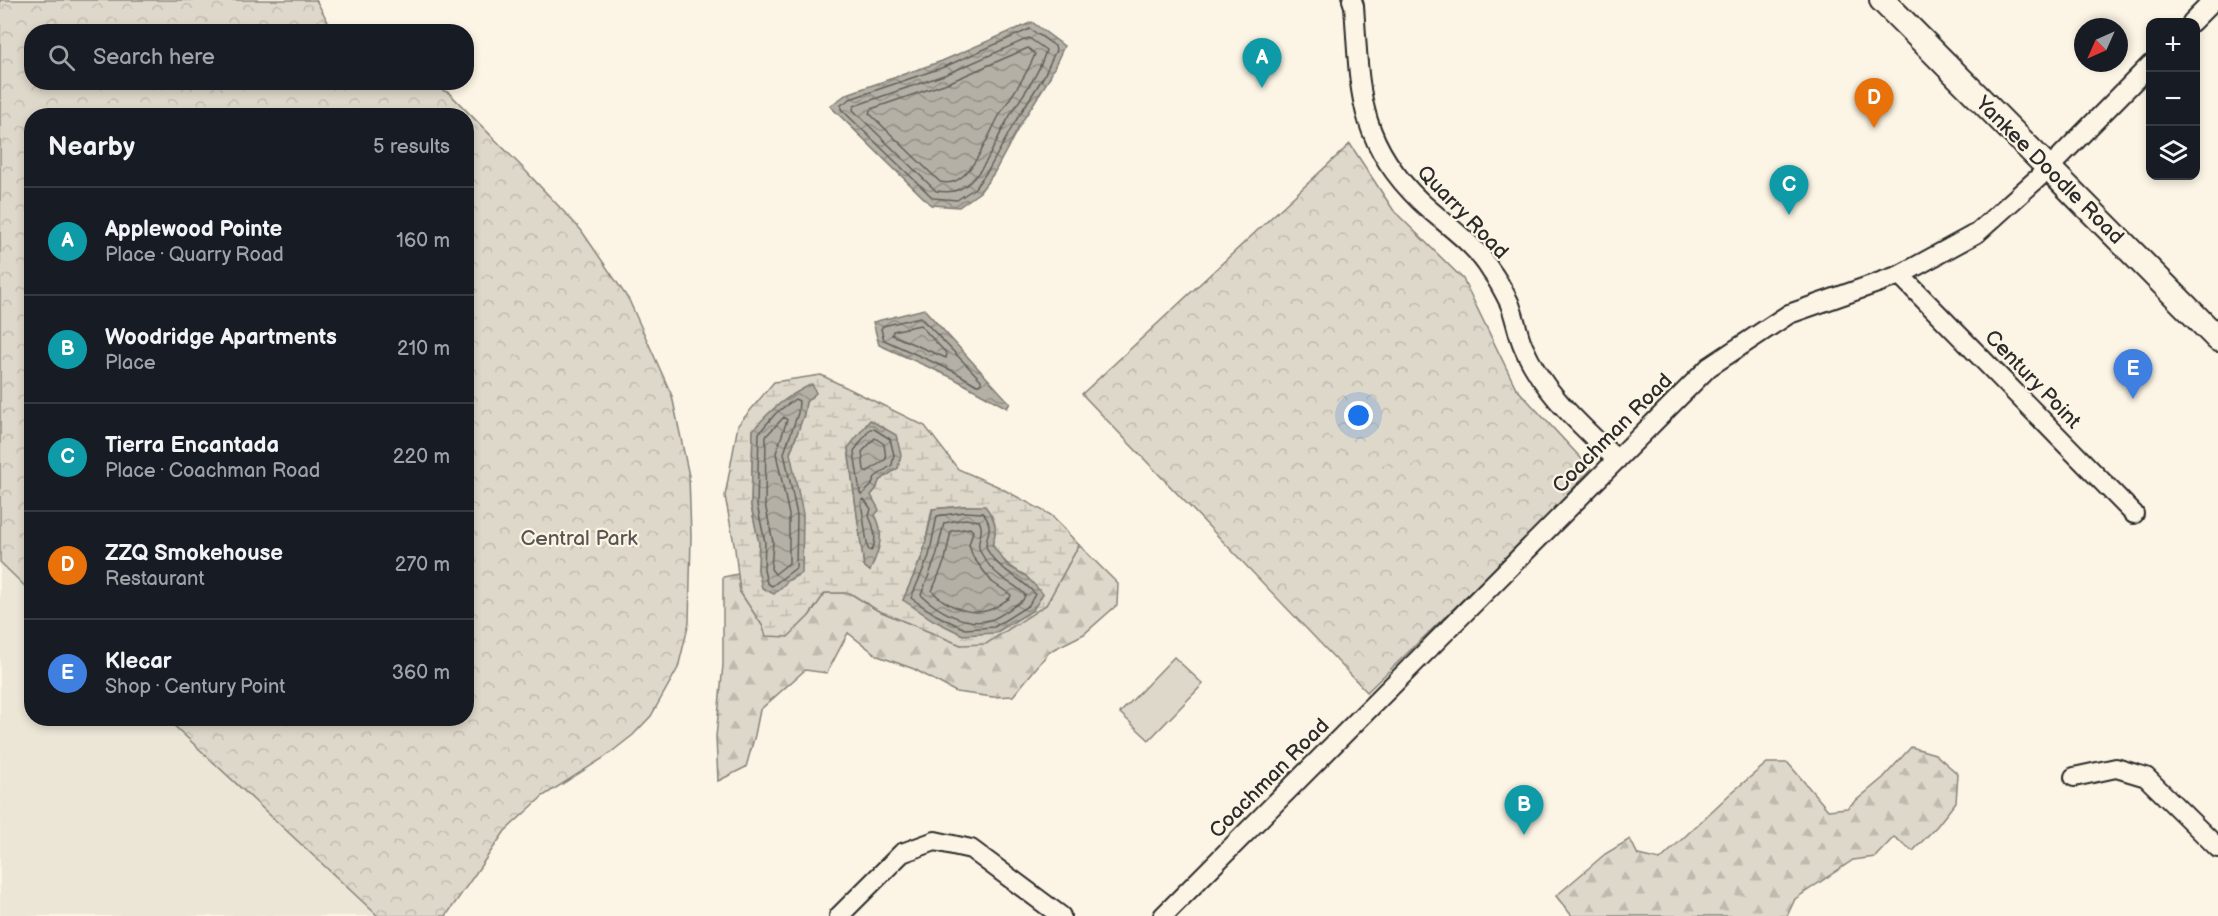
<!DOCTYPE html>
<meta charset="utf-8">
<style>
body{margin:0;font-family:"Balsamiq Sans",sans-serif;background:#20242c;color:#f1f3f6}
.controls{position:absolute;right:18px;top:18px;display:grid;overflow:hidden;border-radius:12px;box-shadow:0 3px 9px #0003}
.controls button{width:54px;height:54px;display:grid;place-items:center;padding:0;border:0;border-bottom:2px solid #363941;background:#171b24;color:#f1f3f6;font:30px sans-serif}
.compass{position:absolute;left:2074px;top:18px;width:54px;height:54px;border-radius:50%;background:#171b24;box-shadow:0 3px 9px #0003;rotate:225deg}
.you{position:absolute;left:1359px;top:416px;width:21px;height:21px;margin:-15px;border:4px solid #fff;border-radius:50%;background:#1a73e8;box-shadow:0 0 0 9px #1a73e833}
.badge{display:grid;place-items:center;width:39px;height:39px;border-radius:50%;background:#98999b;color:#fff;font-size:20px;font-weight:700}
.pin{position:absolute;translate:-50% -50px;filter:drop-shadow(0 2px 3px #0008)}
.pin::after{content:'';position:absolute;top:32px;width:21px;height:18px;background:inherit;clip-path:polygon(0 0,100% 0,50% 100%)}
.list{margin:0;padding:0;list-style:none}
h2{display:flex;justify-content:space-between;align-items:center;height:78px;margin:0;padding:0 24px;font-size:26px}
h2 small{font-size:20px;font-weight:400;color:#9ea1a6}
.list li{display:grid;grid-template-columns:39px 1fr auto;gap:18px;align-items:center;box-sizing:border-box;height:108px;padding:0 24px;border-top:2px solid #363941}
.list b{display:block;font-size:22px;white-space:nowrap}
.list p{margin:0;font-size:20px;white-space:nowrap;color:#9ea1a6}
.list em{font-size:20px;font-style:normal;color:#9ea1a6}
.icon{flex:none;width:33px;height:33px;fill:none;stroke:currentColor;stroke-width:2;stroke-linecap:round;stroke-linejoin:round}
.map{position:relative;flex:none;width:2218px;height:916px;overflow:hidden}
.search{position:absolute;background:#171b24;box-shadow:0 3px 9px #0003;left:24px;top:24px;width:450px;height:66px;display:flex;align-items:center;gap:15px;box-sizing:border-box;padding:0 21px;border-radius:24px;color:#9ea1a6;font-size:22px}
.panel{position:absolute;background:#171b24;box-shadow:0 3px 9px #0003;left:24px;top:108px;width:450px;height:618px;border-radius:24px}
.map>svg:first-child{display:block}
.built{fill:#ece6d7}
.green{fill:#ded8ca;stroke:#84827a;stroke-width:1.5}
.forest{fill:url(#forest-firs);stroke:#84827a;stroke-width:1.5}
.wetland{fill:url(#wetland-marsh);stroke:#84827a;stroke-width:1.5;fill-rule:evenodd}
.park{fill:url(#park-crowns);stroke:#84827a;stroke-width:1.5}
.water{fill:url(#water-waves);stroke:#7d7b74;stroke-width:1.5}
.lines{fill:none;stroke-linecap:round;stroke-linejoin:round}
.shore{stroke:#62605c;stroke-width:1.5}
.minor-casing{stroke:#2b2b2b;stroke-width:22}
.major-casing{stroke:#2b2b2b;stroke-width:28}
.minor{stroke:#fcf5e5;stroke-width:18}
.major{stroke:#fcf5e5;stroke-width:24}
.labels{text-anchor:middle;stroke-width:4.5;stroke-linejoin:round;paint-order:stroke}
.street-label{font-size:21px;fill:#2b2b2b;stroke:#fcf5e5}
.park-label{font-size:21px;fill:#585653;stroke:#fcf5e5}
</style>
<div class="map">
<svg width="2218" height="916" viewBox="0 0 2218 916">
<defs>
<pattern id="forest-firs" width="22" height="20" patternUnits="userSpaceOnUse" patternTransform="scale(1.5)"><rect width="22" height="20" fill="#ded8ca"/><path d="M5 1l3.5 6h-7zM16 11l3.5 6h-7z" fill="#bfbaae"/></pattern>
<pattern id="wetland-marsh" width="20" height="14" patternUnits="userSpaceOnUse" patternTransform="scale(1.5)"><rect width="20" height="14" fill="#ded8ca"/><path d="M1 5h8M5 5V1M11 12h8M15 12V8" fill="none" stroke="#bfbaae"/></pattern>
<pattern id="park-crowns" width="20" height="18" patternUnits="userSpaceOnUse" patternTransform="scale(1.5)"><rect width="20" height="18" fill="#ded8ca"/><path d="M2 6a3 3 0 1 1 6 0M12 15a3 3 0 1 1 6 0" fill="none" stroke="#bfbaae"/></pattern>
<pattern id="water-waves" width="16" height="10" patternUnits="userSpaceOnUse" patternTransform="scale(1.5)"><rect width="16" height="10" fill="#b4b0a5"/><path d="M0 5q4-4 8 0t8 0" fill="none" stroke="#938f87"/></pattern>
</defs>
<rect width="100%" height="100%" fill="#fcf5e5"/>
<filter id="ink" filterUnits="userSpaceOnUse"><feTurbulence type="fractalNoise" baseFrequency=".0167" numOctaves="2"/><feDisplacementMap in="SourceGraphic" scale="12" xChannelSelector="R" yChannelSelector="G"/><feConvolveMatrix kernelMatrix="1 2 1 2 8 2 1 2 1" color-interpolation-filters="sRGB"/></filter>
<g filter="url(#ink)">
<path class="built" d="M 0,563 L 31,593 L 32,718 L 166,719 L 378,916 L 0,916 Z"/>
<path class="green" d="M 1174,657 L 1203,684 L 1149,740 L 1120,713 Z"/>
<path class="forest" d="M 1079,545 L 1118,584 L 1117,605 L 1084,634 L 1050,651 L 1013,696 L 993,697 L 956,692 L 914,669 L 878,656 L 848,633 L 827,673 L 805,670 L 760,710 L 755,735 L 746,767 L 718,781 L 716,737 L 723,665 L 723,577 L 738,574 L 740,592 L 762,625 L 767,636 L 809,616 L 825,593 L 850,593 L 877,610 L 961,645 L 1046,605 Z
M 1911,747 L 1935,754 L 1958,774 L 1956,802 L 1937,826 L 1913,851 L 1894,837 L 1875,857 L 1853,860 L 1795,899 L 1787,916 L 1572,916 L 1556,896 L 1605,854 L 1630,839 L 1638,855 L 1660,860 L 1731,793 L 1767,763 L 1788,763 L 1828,810 L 1847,808 L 1883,778 Z"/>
<path class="wetland" d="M 821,375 L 925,426 L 958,469 L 997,486 L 1051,515 L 1079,545 L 1046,605 L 986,644 L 961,645 L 877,610 L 850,593 L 825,593 L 809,616 L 788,637 L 766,636 L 762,625 L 740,592 L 735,549 L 725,496 L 738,425 L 774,382 ZM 806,402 L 804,414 L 790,454 L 758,570 L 759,543 L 751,506 L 753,430 ZM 848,449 L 898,468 L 879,481 L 876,489 L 871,495 L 875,515 L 870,571 L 864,566 ZM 964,506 L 985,507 C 992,545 990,556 1026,576 L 1033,610 L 995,633 L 903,600 L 923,554 L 932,509 Z"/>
<path class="park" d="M 0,0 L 316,0 L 333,31 L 32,32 L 32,82 L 427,83 L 449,93 L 522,167 L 581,230 L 629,300 L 672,396 L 689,476 L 691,536 L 689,623 L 678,668 L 651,716 L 633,735 L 605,757 L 543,796 L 505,831 L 446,916 L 378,916 L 167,719 L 466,718 L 466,116 L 32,116 L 31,592 L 0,562 Z
M 1350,144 L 1394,211 L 1463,279 L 1516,388 L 1591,469 L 1533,532 L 1367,692 L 1082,394 Z"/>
<path class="water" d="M 1032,22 L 1064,46 L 1049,79 L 1020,125 L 994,173 L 980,192 L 959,207 L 931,205 L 830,106 L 847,94 L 942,61 Z
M 924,309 L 1010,403 L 1007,408 L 953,378 L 879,345 L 873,322 Z
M 812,384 L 816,393 L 806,402 L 804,414 L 790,453 L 803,514 L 802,573 L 789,580 L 774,594 L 762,588 L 758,570 L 759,543 L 751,506 L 753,430 C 772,408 786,397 812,384 Z
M 870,420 L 896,435 L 901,455 L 898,468 L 879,481 L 876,489 L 871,495 L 879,510 L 875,515 C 886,534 878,553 870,571 L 864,566 L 848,448 Z
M 964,506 L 985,506 C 996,520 998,529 992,545 L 1008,566 L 1026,576 L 1043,594 L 1033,610 L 995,633 L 963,635 L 933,620 L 903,600 L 923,554 L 933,509 Z"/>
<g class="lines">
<path class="shore" d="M 1030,29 L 1055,46 L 1056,50 L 1044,76 L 1015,122 L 989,169 L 975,188 L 957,200 L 933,198 L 841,109 L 841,105 L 850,99 L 944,67 Z
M 1029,38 L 1046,50 C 1039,76 1021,96 1008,119 C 996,139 988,166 970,182 C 959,192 950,193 936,191 L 853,110 L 854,106 L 947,74 Z
M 1028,48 L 1035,54 C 1027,76 1012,94 1000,114 C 989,134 981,157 965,174 C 957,182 950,184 940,182 L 869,113 L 871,109 L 950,82 Z
M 920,317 L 981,380 L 981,384 L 977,385 L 955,372 L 884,340 L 881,329 L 883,326 Z
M 920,325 L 947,354 L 946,358 L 892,335 L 893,331 Z
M 795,399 L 799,401 L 798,413 L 784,453 L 797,515 L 796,568 L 772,586 L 767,583 L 764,570 L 765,542 L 757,505 L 759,433 L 776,413 Z
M 784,417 L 787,420 L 776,453 L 789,515 L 789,563 L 775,574 L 771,569 L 773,542 L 765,504 L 766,436 Z
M 870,429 L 874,429 L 890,439 L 894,455 L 892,465 L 875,477 L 871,486 L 862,495 L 860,493 L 854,451 Z
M 875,438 L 884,444 L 886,459 L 867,472 L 864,470 L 862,452 Z
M 864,499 L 871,509 L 869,516 C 874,526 878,542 871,551 L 868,549 L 867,543 L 861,502 Z
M 964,512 L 983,513 C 997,531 982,538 987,549 C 997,570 1021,577 1035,594 L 1029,605 L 994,627 L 965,629 L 936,615 L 911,598 L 929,556 L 937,516 Z
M 965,519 L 979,521 C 986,532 974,542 981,553 C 985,560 992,570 999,575 C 1007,583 1018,586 1025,595 L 1023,600 C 1013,606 1001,617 990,620 C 966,627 938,611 921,595 L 936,557 L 944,523 Z
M 970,528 L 973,531 L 969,545 L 973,557 L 992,582 L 1011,595 L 1010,598 C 1003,602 996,608 989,610 C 970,617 945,605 932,591 L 945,560 L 951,531 Z"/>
<g class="minor-casing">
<path id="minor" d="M 1352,0 L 1354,6 C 1360,87 1356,139 1420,201 C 1444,224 1474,242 1491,271 C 1498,280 1504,292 1509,302 C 1515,316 1517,332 1523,346 C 1543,393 1581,425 1617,460
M 2192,22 L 2214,0
M 1900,275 L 2134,514
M 2074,777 L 2116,768 L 2146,777 L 2218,848
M 839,916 L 902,853 L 935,841 L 971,849 L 1061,916
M 1163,916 L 1709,367 L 1789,314 L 1900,275 L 1977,233 L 2048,169 L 2150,65"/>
</g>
<g class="major-casing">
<path id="major" d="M 1882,0 L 2218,339"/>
</g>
<use href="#minor" class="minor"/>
<use href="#major" class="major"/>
</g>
</g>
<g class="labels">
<g class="street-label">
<text transform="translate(2050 170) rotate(45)" y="7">Yankee Doodle Road</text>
<text transform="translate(1463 212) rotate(46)" y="7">Quarry Road</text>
<text transform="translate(2033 379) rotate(46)" y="7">Century Point</text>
<text transform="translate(1612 433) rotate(-45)" y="7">Coachman Road</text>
<text transform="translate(1269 778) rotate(-45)" y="7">Coachman Road</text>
</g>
<g class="park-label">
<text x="579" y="545">Central Park</text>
</g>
</g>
</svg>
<div class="controls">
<button>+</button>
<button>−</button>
<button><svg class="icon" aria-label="layers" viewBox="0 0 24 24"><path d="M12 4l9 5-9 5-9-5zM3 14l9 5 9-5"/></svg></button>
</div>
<svg class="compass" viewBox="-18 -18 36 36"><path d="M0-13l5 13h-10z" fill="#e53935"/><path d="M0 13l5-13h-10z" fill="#9ea1a6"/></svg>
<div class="you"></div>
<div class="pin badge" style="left:1262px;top:88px;background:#0f9aa8">A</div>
<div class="pin badge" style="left:1524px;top:835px;background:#0f9aa8">B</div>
<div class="pin badge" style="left:1789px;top:215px;background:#0f9aa8">C</div>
<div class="pin badge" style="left:1874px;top:128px;background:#e8710a">D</div>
<div class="pin badge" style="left:2133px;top:399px;background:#3f7fe0">E</div>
<div class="search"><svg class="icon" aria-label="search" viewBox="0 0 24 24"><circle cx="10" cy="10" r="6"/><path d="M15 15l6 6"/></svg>Search here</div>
<section class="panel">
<h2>Nearby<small>5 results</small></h2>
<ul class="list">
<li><span class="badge" style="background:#0f9aa8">A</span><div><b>Applewood Pointe</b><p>Place · Quarry Road</p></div><em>160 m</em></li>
<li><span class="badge" style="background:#0f9aa8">B</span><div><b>Woodridge Apartments</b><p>Place</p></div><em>210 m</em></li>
<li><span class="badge" style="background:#0f9aa8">C</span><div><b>Tierra Encantada</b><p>Place · Coachman Road</p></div><em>220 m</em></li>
<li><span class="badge" style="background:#e8710a">D</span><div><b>ZZQ Smokehouse</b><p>Restaurant</p></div><em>270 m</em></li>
<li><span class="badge" style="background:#3f7fe0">E</span><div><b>Klecar</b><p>Shop · Century Point</p></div><em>360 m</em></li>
</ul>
</section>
</div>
